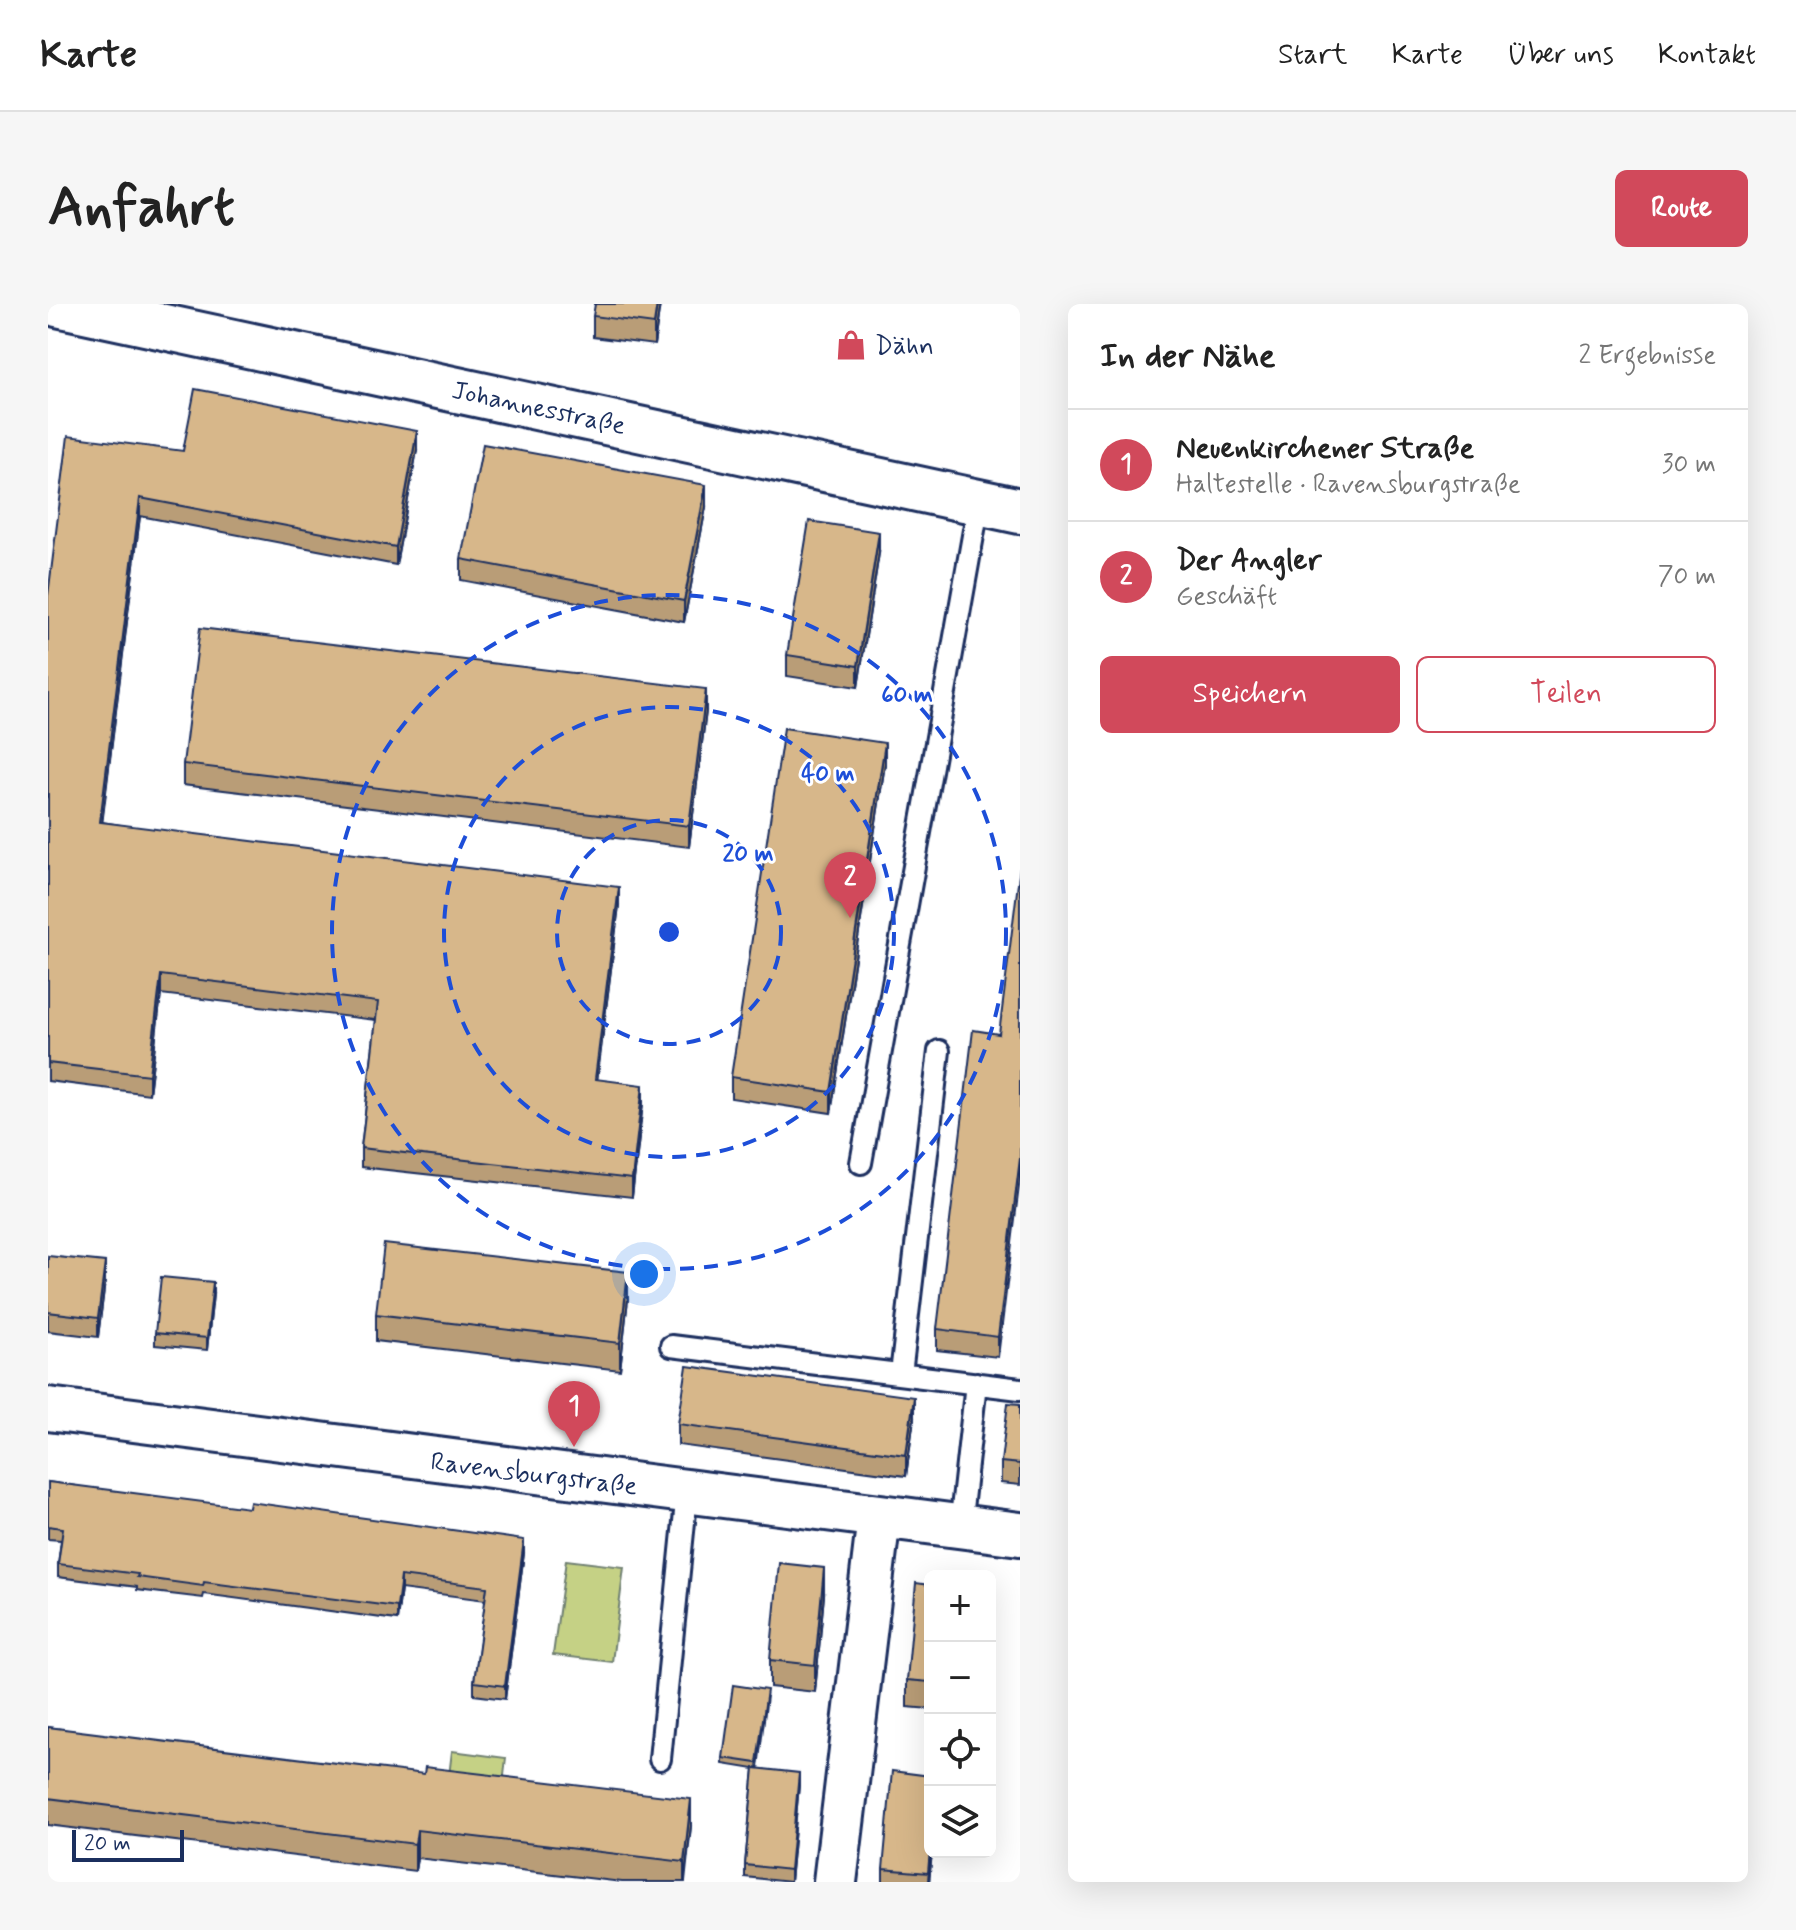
<!DOCTYPE html>
<html lang="de">
<meta charset="utf-8">
<style>
body{margin:0;font-family:Mynerve,sans-serif;background:#f6f6f6;color:#222}
.controls{position:absolute;right:24px;bottom:24px;display:grid;overflow:hidden;border-radius:12px;box-shadow:0 8px 32px #0002}
.controls button{width:72px;height:72px;display:grid;place-items:center;padding:0;border:0;border-bottom:2px solid #e0e0e0;background:#fff;color:#222;font:40px sans-serif}
.scale{position:absolute;left:24px;bottom:20px;width:112px;box-sizing:border-box;padding-left:8px;border:4px solid #1b2f5e;border-top:0;font-size:22px;line-height:28px;white-space:nowrap;color:#1b2f5e;-webkit-text-stroke:6px #fff;paint-order:stroke}
.you{position:absolute;left:596px;top:970px;width:28px;height:28px;margin:-20px;border:6px solid #fff;border-radius:50%;background:#1a73e8;box-shadow:0 0 0 12px #1a73e833}
.badge{display:grid;place-items:center;width:52px;height:52px;border-radius:50%;background:#d1495b;color:#fff;font-size:26px;font-weight:700}
.pin{position:absolute;translate:-50% -66px;filter:drop-shadow(0 2px 4px #0008)}
.pin::after{content:'';position:absolute;top:42px;width:28px;height:24px;background:inherit;clip-path:polygon(0 0,100% 0,50% 100%)}
.list{margin:0;padding:0;list-style:none}
h2{display:flex;justify-content:space-between;align-items:center;height:104px;margin:0;padding:0 32px;font-size:34px}
h2 small{font-size:26px;font-weight:400;color:#767676}
.list li{display:grid;grid-template-columns:52px 1fr auto;gap:24px;align-items:center;box-sizing:border-box;height:112px;padding:0 32px;border-top:2px solid #e0e0e0}
.list b{display:block;font-size:30px;white-space:nowrap}
.list p{margin:0;font-size:26px;white-space:nowrap;color:#767676}
.list em{font-size:26px;font-style:normal;color:#767676}
.actions{display:flex;gap:16px;padding:24px 32px}
.actions a{flex:1;padding:18px 0;border:2px solid #d1495b;border-radius:12px;text-align:center;font-size:28px;color:#d1495b}
.actions .main{background:#d1495b;color:#fff}
.icon{flex:none;width:44px;height:44px;fill:none;stroke:currentColor;stroke-width:2;stroke-linecap:round;stroke-linejoin:round}
.map{position:relative;flex:none;width:972px;height:1578px;overflow:hidden;border-radius:12px}
header{display:flex;align-items:center;gap:48px;box-sizing:border-box;height:112px;padding:0 40px;background:#fff;border-bottom:2px solid #e0e0e0}
header strong{font-size:38px}
nav{display:flex;gap:44px;margin-inline-start:auto;font-size:28px}
.intro{display:flex;align-items:center;justify-content:space-between;box-sizing:border-box;height:192px;padding:0 48px}
h1{margin:0;font-size:56px}
.button{padding:20px 36px;border-radius:12px;background:#d1495b;color:#fff;font-size:28px;font-weight:700}
main{display:flex;gap:48px;padding:0 48px}
aside{flex:1;background:#fff;border-radius:12px;box-shadow:0 8px 32px #0002}
.map>svg:first-child{display:block}
.green{fill:#c5d185;stroke:#708072;stroke-width:2}
.lines{fill:none;stroke-linecap:round;stroke-linejoin:round}
.service-casing{stroke:#1b2f5e;stroke-width:26}
.minor-casing{stroke:#1b2f5e;stroke-width:48}
.secondary-casing{stroke:#1b2f5e;stroke-width:50}
.service{stroke:#fff;stroke-width:20}
.minor{stroke:#fff;stroke-width:42}
.secondary{stroke:#fff;stroke-width:44}
.wall{fill:#b99d77;stroke:#1b2f5e;stroke-width:2}
.shaded-wall{fill:#968061;stroke:#1b2f5e;stroke-width:2}
.building{fill:#d7b78a;stroke:#1b2f5e;stroke-width:2}
.ring{fill:none;stroke:#1d4ed8;stroke-width:4;stroke-dasharray:14 10}
.labels{text-anchor:middle;stroke-width:6;stroke-linejoin:round;paint-order:stroke}
.poi-label{font-size:26px;fill:#1b2f5e;stroke:#fff;text-anchor:start}
.street-label{font-size:26px;fill:#1b2f5e;stroke:#fff}
.centre{fill:#1d4ed8;stroke:#fff;stroke-width:4}
.ring-label{font-size:24px;text-anchor:middle;font-weight:bold;fill:#1d4ed8;stroke:#fff;stroke-width:6;stroke-linejoin:round;paint-order:stroke}
</style>
<header>
<strong>Karte</strong>
<nav><a>Start</a><a>Karte</a><a>Über uns</a><a>Kontakt</a></nav>
</header>
<div class="intro"><h1>Anfahrt</h1><a class="button">Route</a></div>
<main>
<div class="map">
<svg width="972" height="1578" viewBox="0 0 972 1578">
<rect width="100%" height="100%" fill="#fff"/>
<filter id="ink" filterUnits="userSpaceOnUse"><feTurbulence type="fractalNoise" baseFrequency=".0125" numOctaves="2"/><feDisplacementMap in="SourceGraphic" scale="16" xChannelSelector="R" yChannelSelector="G"/><feConvolveMatrix kernelMatrix="1 2 1 2 8 2 1 2 1" color-interpolation-filters="sRGB"/></filter>
<g filter="url(#ink)">
<path class="green" d="M 518,1256 L 576,1263 L 564,1358 L 505,1351 Z
M 404,1447 L 458,1454 L 455,1480 L 401,1472 Z"/>
<g class="lines">
<g class="service-casing">
<path id="service" d="M 813,859 L 931,198
M 623,1042 L 972,1085
M 853,1070 L 891,747
M 912,1223 L 928,1079
M 612,1455 L 639,1188"/>
</g>
<g class="minor-casing">
<path id="minor" d="M 0,1105 L 972,1230
M 787,1578 L 831,1213"/>
</g>
<g class="secondary-casing">
<path id="secondary" d="M 9,0 L 972,207"/>
</g>
<use href="#service" class="service"/>
<use href="#minor" class="minor"/>
<use href="#secondary" class="secondary"/>
</g>
<path class="wall" d="M 612,0 L 606,41 L 545,33 L 545,12 Z
M 369,146 L 348,261 L 92,212 L 54,518 L 571,601 L 549,776 L 595,799 L 584,893 L 313,863 L 313,844 L 328,716 L 113,690 L 101,790 L 0,777 L 0,292 L 135,147 Z
M 658,203 L 636,318 L 413,276 L 413,255 Z
M 831,249 L 810,383 L 739,372 L 739,351 Z
M 658,407 L 641,543 L 135,481 L 135,460 Z
M 837,460 L 783,809 L 683,794 L 683,773 Z
M 951,730 L 950,1053 L 889,1046 L 889,1025 Z
M 0,952 L 57,977 L 50,1033 L 0,1027 Z
M 165,990 L 159,1046 L 107,1041 L 107,1029 Z
M 580,995 L 572,1066 L 328,1037 L 328,1010 Z
M 972,1100 L 972,1181 L 953,1179 L 953,1158 Z
M 866,1114 L 858,1172 L 630,1141 L 630,1120 Z
M 0,1178 L 476,1249 L 457,1395 L 426,1391 L 426,1378 L 438,1296 L 353,1285 L 349,1316 L 156,1290 L 155,1294 L 89,1286 L 89,1283 L 10,1273 L 10,1260 L 13,1236 L 0,1235 Z
M 882,1281 L 882,1405 L 859,1403 L 859,1376 Z
M 776,1291 L 767,1388 L 722,1383 L 722,1356 Z
M 719,1392 L 710,1464 L 751,1481 L 742,1578 L 697,1573 L 697,1561 L 706,1465 L 675,1460 L 675,1454 Z
M 0,1423 L 643,1522 L 637,1578 L 574,1578 L 369,1554 L 367,1567 L 0,1521 Z
M 884,1548 L 881,1578 L 835,1578 L 835,1565 Z"/>
<path class="shaded-wall" d="M 609,0 L 612,0 L 606,41 L 606,20 Z
M 369,127 L 369,146 L 348,261 L 348,243 Z
M 658,181 L 658,203 L 636,318 L 636,297 Z
M 92,194 L 92,212 L 52,537 L 52,518 Z
M 831,228 L 831,249 L 810,383 L 810,362 Z
M 658,385 L 658,407 L 641,543 L 641,522 Z
M 837,439 L 837,460 L 783,809 L 783,788 Z
M 571,583 L 571,601 L 547,794 L 547,775 Z
M 113,671 L 113,690 L 101,790 L 101,771 Z
M 595,781 L 595,799 L 584,893 L 584,875 Z
M 972,854 L 972,874 L 950,1053 L 950,1033 Z
M 57,958 L 57,977 L 50,1033 L 50,1014 Z
M 580,968 L 580,995 L 572,1066 L 572,1039 Z
M 165,978 L 165,990 L 159,1046 L 159,1034 Z
M 866,1093 L 866,1114 L 858,1172 L 858,1151 Z
M 476,1236 L 476,1249 L 457,1395 L 457,1382 Z
M 776,1264 L 776,1291 L 767,1388 L 767,1361 Z
M 353,1272 L 353,1285 L 349,1316 L 349,1303 Z
M 751,1469 L 751,1481 L 742,1578 L 742,1566 Z
M 643,1495 L 643,1522 L 636,1578 L 636,1558 Z
M 369,1526 L 369,1554 L 367,1567 L 367,1540 Z
M 882,1548 L 884,1548 L 881,1578 L 880,1578 Z"/>
<path class="building" d="M 547,0 L 609,0 L 606,20 L 545,12 Z
M 147,85 L 369,127 L 348,243 L 92,194 L 52,518 L 571,583 L 547,775 L 595,781 L 584,875 L 313,844 L 330,698 L 113,671 L 101,771 L 0,759 L 0,292 L 20,132 L 135,147 Z
M 435,140 L 658,181 L 636,297 L 413,255 Z
M 761,217 L 831,228 L 810,362 L 739,351 Z
M 152,324 L 658,385 L 641,522 L 135,460 Z
M 736,424 L 837,439 L 783,788 L 683,773 Z
M 972,563 L 972,854 L 950,1033 L 889,1025 L 925,726 L 951,730 Z
M 336,940 L 580,968 L 572,1039 L 328,1010 Z
M 0,952 L 57,958 L 50,1014 L 0,1008 Z
M 113,973 L 165,978 L 159,1034 L 107,1029 Z
M 639,1062 L 866,1093 L 858,1151 L 630,1120 Z
M 960,1099 L 972,1100 L 972,1160 L 953,1158 Z
M 0,1178 L 201,1204 L 202,1198 L 476,1236 L 457,1382 L 426,1378 L 439,1283 L 353,1272 L 349,1303 L 156,1278 L 155,1282 L 89,1273 L 90,1270 L 10,1260 L 15,1224 L 0,1222 Z
M 731,1259 L 776,1264 L 767,1361 L 722,1356 Z
M 868,1279 L 882,1281 L 882,1378 L 859,1376 Z
M 685,1381 L 719,1386 L 709,1459 L 675,1454 Z
M 0,1423 L 376,1470 L 377,1463 L 643,1495 L 636,1558 L 369,1526 L 367,1540 L 0,1494 Z
M 706,1464 L 751,1469 L 742,1566 L 697,1561 Z
M 844,1467 L 882,1472 L 882,1545 L 880,1569 L 835,1565 Z"/>
</g>
<g class="ring">
<circle cx="621" cy="628" r="112"/>
<circle cx="621" cy="628" r="225"/>
<circle cx="621" cy="628" r="337"/>
</g>
<defs>
<g id="shop-bare" transform="scale(2.4)"><path d="M-5-2.5h2.3a2.7 3.5 0 0 1 5.4 0H5L5.5 6h-11ZM-1.5-2.5h3a1.5 2.3 0 0 0-3 0Z" fill="#d1495b" stroke="#fff" stroke-width="2.5" paint-order="stroke"/></g>
</defs>
<g fill-rule="evenodd">
<use href="#shop-bare" x="803" y="41"/>
</g>
<g class="labels">
<g class="poi-label">
<text x="827" y="50">Dähn</text>
</g>
<g class="street-label">
<text transform="translate(491 103) rotate(12)" y="9">Johannesstraße</text>
<text transform="translate(486 1169) rotate(7)" y="9">Ravensburgstraße</text>
</g>
</g>
<circle cx="621" cy="628" r="12" class="centre"/>
<g class="ring-label">
<text x="859" y="398">60 m</text>
<text x="780" y="477">40 m</text>
<text x="700" y="557">20 m</text>
</g>
</svg>
<div class="controls">
<button>+</button>
<button>−</button>
<button><svg class="icon" aria-label="locate" viewBox="0 0 24 24"><circle cx="12" cy="12" r="6"/><path d="M12 2v4M12 18v4M2 12h4M18 12h4"/></svg></button>
<button><svg class="icon" aria-label="layers" viewBox="0 0 24 24"><path d="M12 4l9 5-9 5-9-5zM3 14l9 5 9-5"/></svg></button>
</div>
<div class="scale">20 m</div>
<div class="you"></div>
<div class="pin badge" style="left:526px;top:1143px">1</div>
<div class="pin badge" style="left:802px;top:614px">2</div>
</div>
<aside>
<h2>In der Nähe<small>2 Ergebnisse</small></h2>
<ul class="list">
<li><span class="badge">1</span><div><b>Neuenkirchener Straße</b><p>Haltestelle · Ravensburgstraße</p></div><em>30 m</em></li>
<li><span class="badge">2</span><div><b>Der Angler</b><p>Geschäft</p></div><em>70 m</em></li>
</ul>
<div class="actions"><a class="main">Speichern</a><a>Teilen</a></div>
</aside>
</main>
